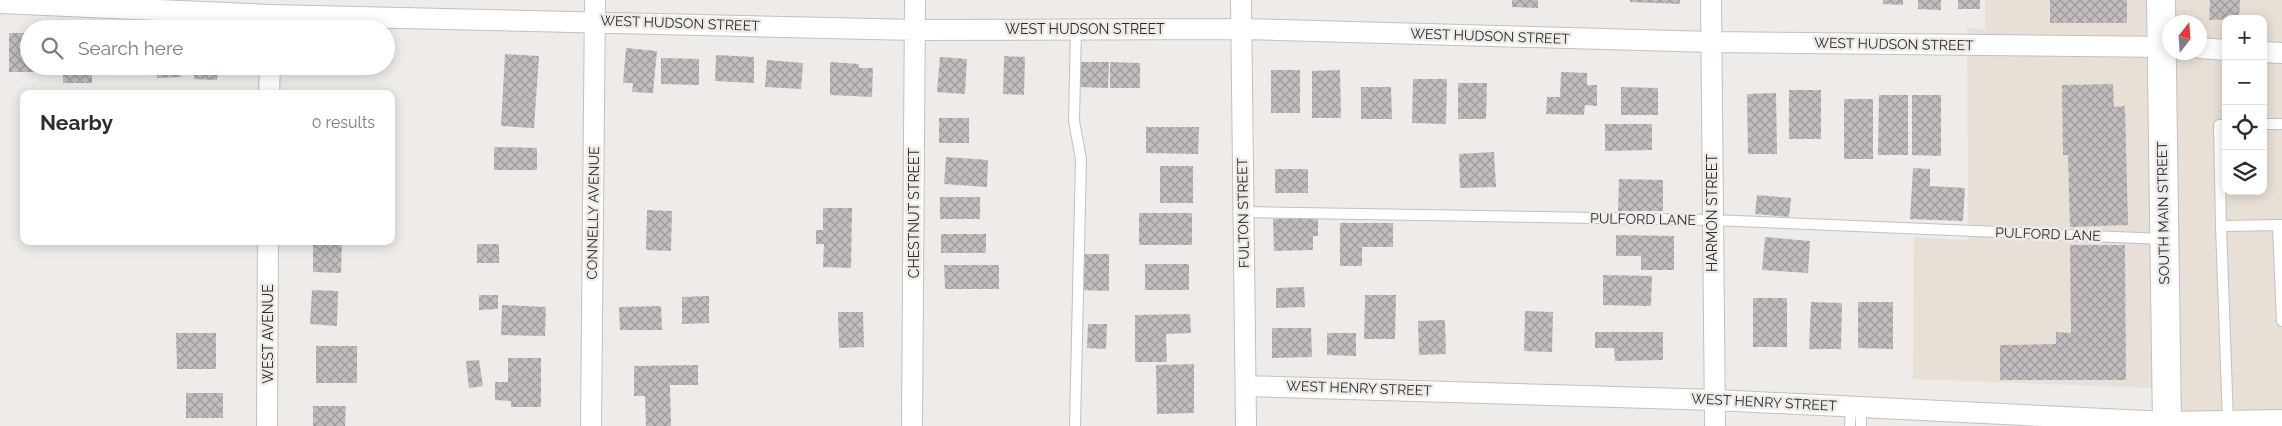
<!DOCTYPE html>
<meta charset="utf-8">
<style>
body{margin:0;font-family:Raleway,sans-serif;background:#f2f2f3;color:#2b2b33}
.controls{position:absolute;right:15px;top:15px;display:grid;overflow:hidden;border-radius:10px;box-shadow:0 2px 12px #0003}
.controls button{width:45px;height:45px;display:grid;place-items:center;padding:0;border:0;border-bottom:1px solid #e1e1e2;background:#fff;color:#2b2b33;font:25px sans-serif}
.compass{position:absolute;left:2162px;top:15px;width:45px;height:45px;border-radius:50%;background:#fff;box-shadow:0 2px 12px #0003;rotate:17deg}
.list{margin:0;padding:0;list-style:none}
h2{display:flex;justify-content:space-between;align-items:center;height:65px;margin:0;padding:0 20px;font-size:21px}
h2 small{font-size:16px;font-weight:400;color:#7c7c81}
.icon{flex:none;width:28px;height:28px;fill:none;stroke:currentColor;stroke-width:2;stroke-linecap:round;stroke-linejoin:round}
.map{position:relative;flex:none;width:2282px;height:426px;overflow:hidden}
.search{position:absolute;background:#fff;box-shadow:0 2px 12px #0003;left:20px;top:20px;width:375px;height:55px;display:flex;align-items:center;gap:12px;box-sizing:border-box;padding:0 18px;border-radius:28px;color:#7c7c81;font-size:19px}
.panel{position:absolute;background:#fff;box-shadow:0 2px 12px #0003;left:20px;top:90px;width:375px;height:155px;border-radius:10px}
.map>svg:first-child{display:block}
.built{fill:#e8e0d6;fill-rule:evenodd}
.building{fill:url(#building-cross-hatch)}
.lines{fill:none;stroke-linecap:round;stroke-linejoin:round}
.service-casing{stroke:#c3c0bd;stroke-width:12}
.minor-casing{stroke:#c3c0bd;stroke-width:22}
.secondary-casing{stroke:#c3c0bd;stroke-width:30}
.service{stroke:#fff;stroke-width:10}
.minor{stroke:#fff;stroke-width:20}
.secondary{stroke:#fff;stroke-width:28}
.labels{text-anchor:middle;stroke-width:5;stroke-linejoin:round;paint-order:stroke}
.street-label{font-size:14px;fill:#2b2a29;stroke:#eeebe8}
</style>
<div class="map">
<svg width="2282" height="426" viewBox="0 0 2282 426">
<defs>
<pattern id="building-cross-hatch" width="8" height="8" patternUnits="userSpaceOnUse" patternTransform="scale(1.25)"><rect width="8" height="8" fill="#c1bcbd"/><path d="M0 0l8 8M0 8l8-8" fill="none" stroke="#9d999a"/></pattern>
</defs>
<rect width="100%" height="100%" fill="#eeebe8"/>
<path class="built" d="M 1985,0 L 2282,0 L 2282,426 L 2177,426 L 2180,389 L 1913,379 L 1914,237 L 1968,240 L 1967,28 L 1985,29 ZM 2226,19 L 2263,19 L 2263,191 L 2226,191 ZM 2170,22 L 2200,22 L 2200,52 L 2170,52 Z"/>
<path class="building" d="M 1512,0 L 1538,0 L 1538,8 L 1512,7 Z
M 1630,0 L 1680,0 L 1680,4 L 1630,2 Z
M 1883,0 L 1903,0 L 1903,5 L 1883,4 Z
M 1918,0 L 1941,0 L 1941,10 L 1918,9 Z
M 1958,0 L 1980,0 L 1980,9 L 1958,9 Z
M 2050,0 L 2127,0 L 2127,23 L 2050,23 Z
M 2210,0 L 2240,0 L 2239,19 L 2209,20 Z
M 109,24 L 135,25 L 134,29 L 108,29 Z
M 195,26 L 220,27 L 220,29 L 195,29 Z
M 9,33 L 29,33 L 29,66 L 40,66 L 40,72 L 9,72 Z
M 626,48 L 657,51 L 653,93 L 632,92 L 633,83 L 623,83 Z
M 505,54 L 539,56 L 534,128 L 501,126 Z
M 716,55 L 754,57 L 754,83 L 715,81 Z
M 1004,56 L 1025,57 L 1024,95 L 1003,94 Z
M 940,57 L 967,59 L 965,94 L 937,92 Z
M 661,58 L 699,59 L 699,85 L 661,84 Z
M 767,60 L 803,63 L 801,89 L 765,87 Z
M 830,62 L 859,64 L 859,68 L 873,68 L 872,97 L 830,95 Z
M 1078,62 L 1109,62 L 1108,88 L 1078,87 Z
M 1110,62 L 1140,63 L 1140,88 L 1110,88 Z
M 63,66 L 92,66 L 92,83 L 63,83 Z
M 108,66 L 133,66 L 133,71 L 107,70 Z
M 157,66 L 180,66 L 181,77 L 157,78 Z
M 194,66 L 218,66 L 217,80 L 194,79 Z
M 1271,70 L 1300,70 L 1300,113 L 1271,113 Z
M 1340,70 L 1341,118 L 1312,118 L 1312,71 Z
M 1561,72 L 1587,73 L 1587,85 L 1597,85 L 1597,106 L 1585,105 L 1584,115 L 1546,114 L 1547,97 L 1560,97 Z
M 1413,79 L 1447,79 L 1446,124 L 1412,123 Z
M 1458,83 L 1487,83 L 1486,119 L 1458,119 Z
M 2113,84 L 2114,107 L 2125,106 L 2128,225 L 2070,227 L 2068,155 L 2063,155 L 2062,85 Z
M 1361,87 L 1391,87 L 1392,119 L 1361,119 Z
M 1621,87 L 1658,88 L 1658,115 L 1621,115 Z
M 1789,90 L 1821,90 L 1821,139 L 1789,139 Z
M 1776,93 L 1777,154 L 1748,154 L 1747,94 Z
M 1879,95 L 1908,95 L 1908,155 L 1878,155 Z
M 1912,95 L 1941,95 L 1941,156 L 1912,155 Z
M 1844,99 L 1873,99 L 1873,159 L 1844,159 Z
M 939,118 L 969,118 L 969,143 L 939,143 Z
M 1605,124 L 1652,124 L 1652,150 L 1605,151 Z
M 1146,127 L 1199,127 L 1198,154 L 1146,153 Z
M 494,147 L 537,148 L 537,170 L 494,170 Z
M 1494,152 L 1496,187 L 1460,188 L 1459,154 Z
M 946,157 L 988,160 L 987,187 L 944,184 Z
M 1160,166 L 1193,166 L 1193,203 L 1160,203 Z
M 1913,168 L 1930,169 L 1930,186 L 1965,188 L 1963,221 L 1910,219 Z
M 1275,169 L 1308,169 L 1308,193 L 1275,193 Z
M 1619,179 L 1663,180 L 1663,211 L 1618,211 Z
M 1757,195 L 1791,198 L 1789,217 L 1755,214 Z
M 940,197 L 980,197 L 980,219 L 940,219 Z
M 823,208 L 852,208 L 851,268 L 823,267 L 824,244 L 816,244 L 816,230 L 823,230 Z
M 647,210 L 672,211 L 671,251 L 646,250 Z
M 1139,213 L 1192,213 L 1192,245 L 1139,245 Z
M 1318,218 L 1318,236 L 1313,236 L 1313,250 L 1274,251 L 1273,219 Z
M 1340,223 L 1393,223 L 1393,247 L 1362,247 L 1362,266 L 1340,266 Z
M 941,234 L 986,234 L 986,253 L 941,253 Z
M 1616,235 L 1674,236 L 1674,270 L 1641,270 L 1641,256 L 1616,256 Z
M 1765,237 L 1810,241 L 1808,273 L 1762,270 Z
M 313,241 L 342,241 L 341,273 L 313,272 Z
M 477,244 L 499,244 L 499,263 L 477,263 Z
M 2070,245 L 2125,245 L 2126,380 L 2000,380 L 2000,345 L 2056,344 L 2056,332 L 2071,333 Z
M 1081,254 L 1109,254 L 1109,291 L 1080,290 Z
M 1145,264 L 1189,264 L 1189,290 L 1145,290 Z
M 944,265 L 999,265 L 999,289 L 945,289 Z
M 1603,275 L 1652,276 L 1651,306 L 1603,305 Z
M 1304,287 L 1305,307 L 1276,308 L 1276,288 Z
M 312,290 L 338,291 L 337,326 L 310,324 Z
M 479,295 L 498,295 L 498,309 L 479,310 Z
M 1365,295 L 1396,295 L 1395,339 L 1364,339 Z
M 709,296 L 709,323 L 682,324 L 682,297 Z
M 1753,298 L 1787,298 L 1787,347 L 1753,347 Z
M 1811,302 L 1842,303 L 1841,349 L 1809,349 Z
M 1858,302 L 1893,302 L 1893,349 L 1858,348 Z
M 502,305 L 546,307 L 545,336 L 501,335 Z
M 661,306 L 662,330 L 620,330 L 619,307 Z
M 1525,311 L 1553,312 L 1552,352 L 1524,351 Z
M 838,312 L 863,312 L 864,347 L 839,348 Z
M 1190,314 L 1191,333 L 1166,334 L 1167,362 L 1135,362 L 1135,315 Z
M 1445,320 L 1446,354 L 1419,355 L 1418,321 Z
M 1088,324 L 1107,324 L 1106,349 L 1087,348 Z
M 1272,328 L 1311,328 L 1312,357 L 1272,358 Z
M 1595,332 L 1663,332 L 1663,360 L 1615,361 L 1614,348 L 1595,348 Z
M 176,333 L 216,333 L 216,369 L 177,369 Z
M 1327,333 L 1356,333 L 1356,356 L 1327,355 Z
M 316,346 L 357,346 L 357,383 L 316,383 Z
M 508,358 L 541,358 L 541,407 L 511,407 L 511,401 L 495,400 L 495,382 L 508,382 Z
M 479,360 L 483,386 L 469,388 L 466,361 Z
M 1194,364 L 1194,413 L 1157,414 L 1156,365 Z
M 698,365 L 698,385 L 670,385 L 671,426 L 646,426 L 645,396 L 634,396 L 634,366 Z
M 186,393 L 223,393 L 223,418 L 186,418 Z
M 313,406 L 346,406 L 345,426 L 313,426 Z"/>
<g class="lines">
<g class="service-casing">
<path id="service" d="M 2263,124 L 2282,124
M 1243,212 L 1712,220 L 2163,239
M 2278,225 L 2282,321
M 2221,226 L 2219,125 L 2226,125
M 2228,422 L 2221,226 L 2282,225
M 1075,426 L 1081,159 L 1074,121 L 1076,29
M 1850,426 L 1851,407
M 1861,426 L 1861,407"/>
</g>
<g class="minor-casing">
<path id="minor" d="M 1241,0 L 1246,426
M 1711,0 L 1715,426
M 0,3 L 270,15 L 915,30 L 1242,29 L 1711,42 L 2170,47
M 2200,48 L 2226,50
M 2263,52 L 2282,53
M 269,94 L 270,66
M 1246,386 L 1715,400 L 2167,422 L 2282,420
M 267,426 L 268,241
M 591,426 L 595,0
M 912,426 L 915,0"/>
</g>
<g class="secondary-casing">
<path id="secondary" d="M 2161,0 L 2167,426"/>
</g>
<use href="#service" class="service"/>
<use href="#minor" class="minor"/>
<use href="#secondary" class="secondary"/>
</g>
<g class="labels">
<g class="street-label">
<text transform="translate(680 23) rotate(2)" y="5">WEST HUDSON STREET</text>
<text x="1085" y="34">WEST HUDSON STREET</text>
<text transform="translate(1490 36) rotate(2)" y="5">WEST HUDSON STREET</text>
<text transform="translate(1894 44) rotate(1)" y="5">WEST HUDSON STREET</text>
<text transform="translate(593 213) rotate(-89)" y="5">CONNELLY AVENUE</text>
<text transform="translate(914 213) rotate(-90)" y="5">CHESTNUT STREET</text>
<text transform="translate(1243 213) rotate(-91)" y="5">FULTON STREET</text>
<text transform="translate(1712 213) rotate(-90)" y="5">HARMON STREET</text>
<text transform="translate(2163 213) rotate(-91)" y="5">SOUTH MAIN STREET</text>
<text transform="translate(1643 219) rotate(1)" y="5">PULFORD LANE</text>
<text transform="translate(2048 234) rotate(2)" y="5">PULFORD LANE</text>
<text transform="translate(268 334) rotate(-90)" y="5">WEST AVENUE</text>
<text transform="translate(1359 388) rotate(2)" y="5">WEST HENRY STREET</text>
<text transform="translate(1764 402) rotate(3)" y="5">WEST HENRY STREET</text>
</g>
</g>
</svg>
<div class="controls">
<button>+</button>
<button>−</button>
<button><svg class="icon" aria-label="locate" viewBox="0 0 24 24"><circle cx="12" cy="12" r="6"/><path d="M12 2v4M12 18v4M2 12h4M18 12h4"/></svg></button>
<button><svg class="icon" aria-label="layers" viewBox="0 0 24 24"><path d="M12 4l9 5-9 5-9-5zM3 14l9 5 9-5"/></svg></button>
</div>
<svg class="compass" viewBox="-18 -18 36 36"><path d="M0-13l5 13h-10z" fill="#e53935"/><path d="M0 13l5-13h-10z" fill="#7c7c81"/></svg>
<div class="search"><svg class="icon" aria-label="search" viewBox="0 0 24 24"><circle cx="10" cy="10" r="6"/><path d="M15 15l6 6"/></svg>Search here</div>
<section class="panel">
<h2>Nearby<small>0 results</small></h2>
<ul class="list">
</ul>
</section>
</div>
